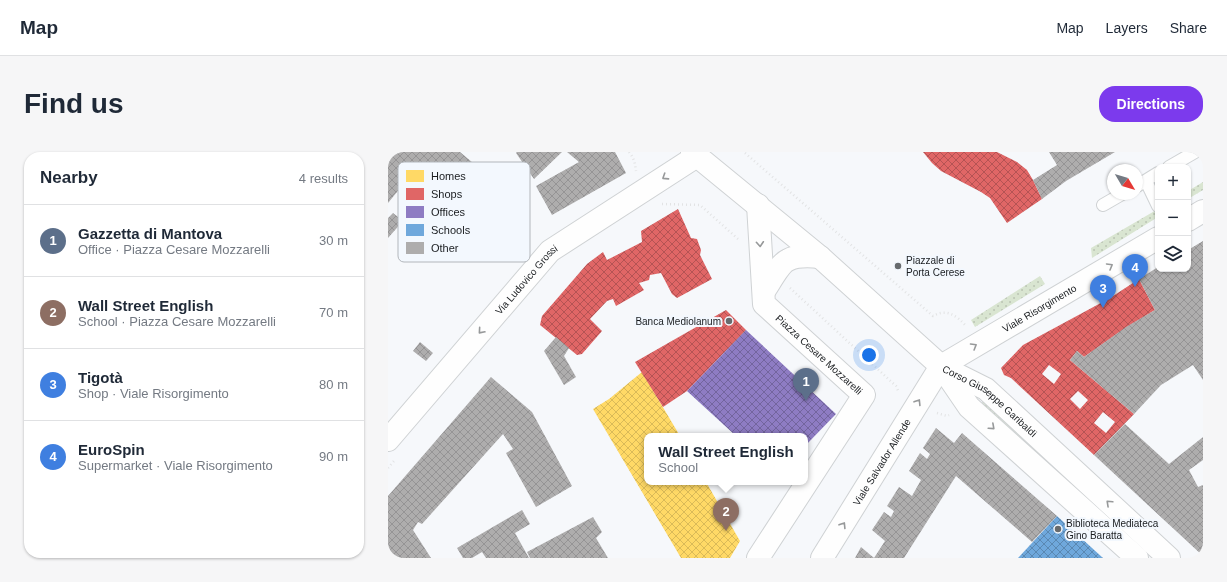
<!DOCTYPE html>
<meta charset="utf-8">
<style>
body{margin:0;font-family:Helvetica,sans-serif;background:#f6f6f7;color:#1f2937}
.controls{position:absolute;right:12px;top:12px;display:grid;overflow:hidden;border-radius:8px;box-shadow:0 1px 3px #0004}
.controls button{width:36px;height:36px;display:grid;place-items:center;padding:0;border:0;border-bottom:1px solid #e0e1e3;background:#fff;color:#1f2937;font:20px sans-serif}
.compass{position:absolute;left:719px;top:12px;width:36px;height:36px;border-radius:50%;background:#fff;box-shadow:0 1px 3px #0004;rotate:128deg}
.you{position:absolute;left:481px;top:203px;width:14px;height:14px;margin:-10px;border:3px solid #fff;border-radius:50%;background:#1a73e8;box-shadow:0 0 0 6px #1a73e833}
.badge{display:grid;place-items:center;width:26px;height:26px;border-radius:50%;background:#7c3aed;color:#fff;font-size:13px;font-weight:700}
.pin{position:absolute;translate:-50% -33px;filter:drop-shadow(0 1px 2px #0008)}
.pin::after{content:'';position:absolute;top:21px;width:14px;height:12px;background:inherit;clip-path:polygon(0 0,100% 0,50% 100%)}
.popup{position:absolute;left:256px;top:281px;width:164px;height:52px;box-sizing:border-box;display:grid;place-content:center;border-radius:8px;background:#fff;filter:drop-shadow(0 1px 3px #0005);font-size:13px;white-space:nowrap;color:#747a83}
.popup b{font-size:15px;color:#1f2937}
.popup::after{content:'';position:absolute;left:50%;top:100%;margin-left:-8px;border:8px solid transparent;border-top-color:#fff}
.list{margin:0;padding:0;list-style:none}
h2{display:flex;justify-content:space-between;align-items:center;height:52px;margin:0;padding:0 16px;font-size:17px}
h2 small{font-size:13px;font-weight:400;color:#747a83}
.list li{display:grid;grid-template-columns:26px 1fr auto;gap:12px;align-items:center;box-sizing:border-box;height:72px;padding:0 16px;border-top:1px solid #e0e1e3}
.list b{display:block;font-size:15px;white-space:nowrap}
.list p{margin:0;font-size:13px;white-space:nowrap;color:#747a83}
.list em{font-size:13px;font-style:normal;color:#747a83}
.icon{flex:none;width:22px;height:22px;fill:none;stroke:currentColor;stroke-width:2;stroke-linecap:round;stroke-linejoin:round}
.map{position:relative;flex:none;width:815px;height:406px;overflow:hidden;border-radius:16px}
header{display:flex;align-items:center;gap:24px;box-sizing:border-box;height:56px;padding:0 20px;background:#fff;border-bottom:1px solid #e0e1e3}
header strong{font-size:19px}
nav{display:flex;gap:22px;margin-inline-start:auto;font-size:14px}
.intro{display:flex;align-items:center;justify-content:space-between;box-sizing:border-box;height:96px;padding:0 24px}
h1{margin:0;font-size:28px}
.button{padding:10px 18px;border-radius:16px;background:#7c3aed;color:#fff;font-size:14px;font-weight:700}
main{display:flex;gap:24px;padding:0 24px}
aside{flex:1;background:#fff;border-radius:16px;box-shadow:0 1px 3px #0004}
.map>svg:first-child{display:block}
.grass{fill:url(#grass-dots)}
.homes{fill:url(#homes-cross-hatch)}
.shops{fill:url(#shops-cross-hatch);fill-rule:evenodd}
.offices{fill:url(#offices-cross-hatch)}
.schools{fill:url(#schools-cross-hatch)}
.building{fill:url(#building-cross-hatch)}
.lines{fill:none;stroke-linecap:round;stroke-linejoin:round}
.lane-casing{stroke:#cfd2d4;stroke-width:14}
.street-casing{stroke:#cfd2d4;stroke-width:24}
.secondary-casing{stroke:#cfd2d4;stroke-width:24}
.path{stroke:#e2e3e4;stroke-width:2.5;stroke-dasharray:1 3;stroke-linecap:butt}
.lane{stroke:#fefefe;stroke-width:12}
.street{stroke:#fefefe;stroke-width:22}
.secondary{stroke:#fefefe;stroke-width:22}
.oneway{stroke:#97999a}
.poi-dot{fill:#676a6d;stroke:#f3f8fe;stroke-width:1.5}
.labels{text-anchor:middle;stroke-width:4;stroke-linejoin:round;paint-order:stroke}
.poi-label{font-size:10px;fill:#1a1d20;stroke:#f3f8fe;text-anchor:start}
.street-label{font-size:10px;fill:#1a1d20;stroke:#f3f8fe}
.key{fill:#f3f8fe;stroke:#b2b6bb;stroke-width:1}
.key-label{font-size:11px;fill:#1a1d20}
</style>
<header>
<strong>Map</strong>
<nav><a>Map</a><a>Layers</a><a>Share</a></nav>
</header>
<div class="intro"><h1>Find us</h1><a class="button">Directions</a></div>
<main>
<aside>
<h2>Nearby<small>4 results</small></h2>
<ul class="list">
<li><span class="badge" style="background:#5c6f8a">1</span><div><b>Gazzetta di Mantova</b><p>Office · Piazza Cesare Mozzarelli</p></div><em>30 m</em></li>
<li><span class="badge" style="background:#8d6e63">2</span><div><b>Wall Street English</b><p>School · Piazza Cesare Mozzarelli</p></div><em>70 m</em></li>
<li><span class="badge" style="background:#3f7fe0">3</span><div><b>Tigotà</b><p>Shop · Viale Risorgimento</p></div><em>80 m</em></li>
<li><span class="badge" style="background:#3f7fe0">4</span><div><b>EuroSpin</b><p>Supermarket · Viale Risorgimento</p></div><em>90 m</em></li>
</ul>
</aside>
<div class="map">
<svg width="815" height="406" viewBox="0 0 815 406">
<defs>
<pattern id="grass-dots" width="8" height="8" patternUnits="userSpaceOnUse"><rect width="8" height="8" fill="#d9e5d1"/><path d="M2 2h.1M6 6h.1" fill="none" stroke="#bac4b3" stroke-width="1.8" stroke-linecap="round"/></pattern>
<pattern id="homes-cross-hatch" width="8" height="8" patternUnits="userSpaceOnUse"><rect width="8" height="8" fill="#ffd966"/><path d="M0 0l8 8M0 8l8-8" fill="none" stroke="#daba58"/></pattern>
<pattern id="shops-cross-hatch" width="8" height="8" patternUnits="userSpaceOnUse"><rect width="8" height="8" fill="#e06666"/><path d="M0 0l8 8M0 8l8-8" fill="none" stroke="#b55354"/></pattern>
<pattern id="offices-cross-hatch" width="8" height="8" patternUnits="userSpaceOnUse"><rect width="8" height="8" fill="#8e7cc3"/><path d="M0 0l8 8M0 8l8-8" fill="none" stroke="#73659e"/></pattern>
<pattern id="schools-cross-hatch" width="8" height="8" patternUnits="userSpaceOnUse"><rect width="8" height="8" fill="#6fa8dc"/><path d="M0 0l8 8M0 8l8-8" fill="none" stroke="#5a88b2"/></pattern>
<pattern id="building-cross-hatch" width="8" height="8" patternUnits="userSpaceOnUse"><rect width="8" height="8" fill="#aeadad"/><path d="M0 0l8 8M0 8l8-8" fill="none" stroke="#959495"/></pattern>
</defs>
<rect width="100%" height="100%" fill="#f6f8fb"/>
<path class="grass" d="M 815,30 L 815,38 L 800,47 L 800,39 Z
M 770,57 L 770,65 L 704,106 L 703,96 Z
M 652,124 L 657,132 L 587,175 L 583,168 Z
M 596,249 L 658,305 L 656,307 L 594,251 Z"/>
<path class="homes" d="M 254,220 L 292,284 L 259,284 L 259,330 L 318,330 L 352,389 L 342,406 L 293,406 L 205,257 L 221,247 Z"/>
<path class="shops" d="M 535,0 L 609,0 L 629,10 L 639,18 L 645,28 L 654,47 L 619,71 L 602,46 L 593,40 L 553,19 L 544,11 Z
M 290,57 L 303,86 L 309,87 L 313,98 L 312,103 L 324,127 L 289,146 L 284,142 L 273,121 L 262,123 L 261,128 L 251,131 L 256,138 L 228,154 L 225,147 L 219,149 L 202,167 L 214,179 L 194,202 L 189,203 L 152,173 L 154,164 L 199,112 L 215,100 L 219,108 L 254,90 L 253,79 Z
M 751,127 L 767,158 L 739,175 L 696,205 L 689,199 L 682,208 L 746,262 L 706,303 L 623,226 L 616,223 L 613,216 L 635,193 L 722,146 ZM 661,213 L 673,222 L 666,232 L 654,222 ZM 690,239 L 700,248 L 692,257 L 682,247 ZM 715,260 L 727,270 L 718,281 L 706,271 Z
M 338,158 L 358,178 L 299,239 L 275,255 L 247,210 Z"/>
<path class="offices" d="M 358,178 L 448,262 L 417,294 L 417,284 L 348,284 L 299,239 Z"/>
<path class="schools" d="M 669,364 L 715,406 L 630,406 Z"/>
<path class="building" d="M 0,0 L 72,0 L 91,16 L 52,60 L 18,29 L 0,51 Z
M 129,0 L 174,0 L 146,27 L 128,1 Z
M 179,0 L 227,0 L 238,21 L 164,63 L 148,34 L 191,10 Z
M 661,0 L 727,0 L 678,29 L 654,47 L 645,28 L 669,13 Z
M 5,61 L 15,69 L 0,86 L 0,66 Z
M 815,89 L 815,228 L 805,213 L 773,233 L 746,262 L 682,208 L 689,199 L 696,205 L 738,175 L 767,158 L 751,127 L 770,115 L 770,117 L 800,117 L 800,98 Z
M 168,185 L 181,196 L 176,204 L 188,225 L 176,233 L 156,199 Z
M 32,190 L 45,201 L 38,209 L 25,199 Z
M 103,225 L 144,260 L 184,334 L 148,355 L 118,301 L 125,297 L 115,282 L 34,372 L 30,370 L 25,378 L 43,406 L 2,406 L 0,403 L 0,344 Z
M 737,272 L 781,312 L 815,285 L 815,308 L 801,318 L 810,335 L 815,333 L 815,404 L 706,303 Z
M 548,276 L 566,291 L 574,281 L 669,364 L 644,390 L 568,324 L 516,406 L 467,406 L 473,395 L 486,406 L 497,389 L 484,378 L 496,360 L 503,365 L 506,359 L 499,354 L 511,335 L 524,344 L 533,328 L 521,319 L 532,301 L 539,307 L 542,302 L 535,296 Z
M 134,358 L 142,372 L 127,381 L 141,406 L 98,406 L 94,400 L 84,406 L 75,406 L 69,396 Z
M 205,365 L 214,380 L 208,386 L 220,406 L 142,406 L 139,400 Z"/>
<g class="lines">
<g class="lane-casing">
<path id="lane" d="M 781,15 L 807,0
M 758,29 L 770,54
M 749,34 L 770,21
M 715,53 L 734,42"/>
</g>
<g class="street-casing">
<g id="street">
<path id="s1" d="M 370,53 L 376,152 L 476,243 L 370,406"/>
<path d="M 376,139 C 382,131 391,112 400,108 C 409,103 421,104 432,105"/>
<path id="s2" d="M 0,288 L 162,99 L 309,4"/>
<path id="s3" d="M 434,406 L 553,214"/>
</g>
</g>
<g class="secondary-casing">
<g id="secondary">
<path d="M 304,0 L 432,105 L 544,206 L 553,214 L 581,255 L 749,406"/>
<path d="M 800,68 L 815,59"/>
<path id="s4" d="M 553,214 L 770,86"/>
<path id="s5" d="M 554,215 L 598,237 L 781,406"/>
</g>
</g>
<path class="path" d="M 241,0 C 246,6 247,11 248,19
M 357,1 L 545,164 C 559,156 569,164 578,174
M 274,52 L 312,53 L 350,87
M 402,136 L 508,234 L 511,241
M 549,261 L 559,264 L 561,263
M 0,316 L 6,309"/>
<use href="#lane" class="lane"/>
<use href="#street" class="street"/>
<use href="#secondary" class="secondary"/>
</g>
<defs><path id="oneway-chevron" d="M-2-3.5L2.5 0L-2 3.5" fill="none" stroke-width="1.6" stroke-linecap="round" stroke-linejoin="round"/></defs>
<g class="oneway">
<use href="#oneway-chevron" transform="translate(277 25) rotate(147)"/>
<use href="#oneway-chevron" transform="translate(372 92) rotate(86)"/>
<use href="#oneway-chevron" transform="translate(722 114) rotate(-30)"/>
<use href="#oneway-chevron" transform="translate(93 179) rotate(131)"/>
<use href="#oneway-chevron" transform="translate(586 194) rotate(-31)"/>
<use href="#oneway-chevron" transform="translate(530 250) rotate(-58)"/>
<use href="#oneway-chevron" transform="translate(604 275) rotate(42)"/>
<use href="#oneway-chevron" transform="translate(721 351) rotate(-137)"/>
<use href="#oneway-chevron" transform="translate(455 373) rotate(-58)"/>
</g>
<g class="poi-dot">
<circle cx="510" cy="114" r="4"/>
<circle cx="341" cy="169" r="4"/>
<circle cx="670" cy="377" r="4"/>
</g>
<g class="labels">
<g class="poi-label">
<text x="518" y="112">Piazzale di<tspan x="518" dy="12">Porta Cerese</tspan></text>
<text x="333" y="173" text-anchor="end">Banca Mediolanum</text>
<text x="678" y="375">Biblioteca Mediateca<tspan x="678" dy="12">Gino Baratta</tspan></text>
</g>
<g class="street-label">
<text dy="4" stroke="none"><textPath href="#s2" startOffset="212">Via Ludovico Grossi</textPath></text>
<text dy="4" stroke="none"><textPath href="#s4" startOffset="114">Viale Risorgimento</textPath></text>
<text dy="4" stroke="none"><textPath href="#s1" startOffset="174">Piazza Cesare Mozzarelli</textPath></text>
<text dy="4" stroke="none"><textPath href="#s5" startOffset="59">Corso Giuseppe Garibaldi</textPath></text>
<text dy="4" stroke="none"><textPath href="#s3" startOffset="113">Viale Salvador Allende</textPath></text>
</g>
</g>
<rect x="10" y="10" width="132" height="100" rx="6" class="key"/>
<rect x="18" y="18" width="18" height="12" fill="#ffd966"/>
<rect x="18" y="36" width="18" height="12" fill="#e06666"/>
<rect x="18" y="54" width="18" height="12" fill="#8e7cc3"/>
<rect x="18" y="72" width="18" height="12" fill="#6fa8dc"/>
<rect x="18" y="90" width="18" height="12" fill="#aeadad"/>
<g class="key-label">
<text x="43" y="28">Homes</text>
<text x="43" y="46">Shops</text>
<text x="43" y="64">Offices</text>
<text x="43" y="82">Schools</text>
<text x="43" y="100">Other</text>
</g>
</svg>
<div class="controls">
<button>+</button>
<button>−</button>
<button><svg class="icon" aria-label="layers" viewBox="0 0 24 24"><path d="M12 4l9 5-9 5-9-5zM3 14l9 5 9-5"/></svg></button>
</div>
<svg class="compass" viewBox="-18 -18 36 36"><path d="M0-13l5 13h-10z" fill="#e53935"/><path d="M0 13l5-13h-10z" fill="#747a83"/></svg>
<div class="you"></div>
<div class="pin badge" style="left:418px;top:249px;background:#5c6f8a">1</div>
<div class="pin badge" style="left:338px;top:379px;background:#8d6e63">2</div>
<div class="popup"><b>Wall Street English</b>School</div>
<div class="pin badge" style="left:715px;top:156px;background:#3f7fe0">3</div>
<div class="pin badge" style="left:747px;top:135px;background:#3f7fe0">4</div>
</div>
</main>
